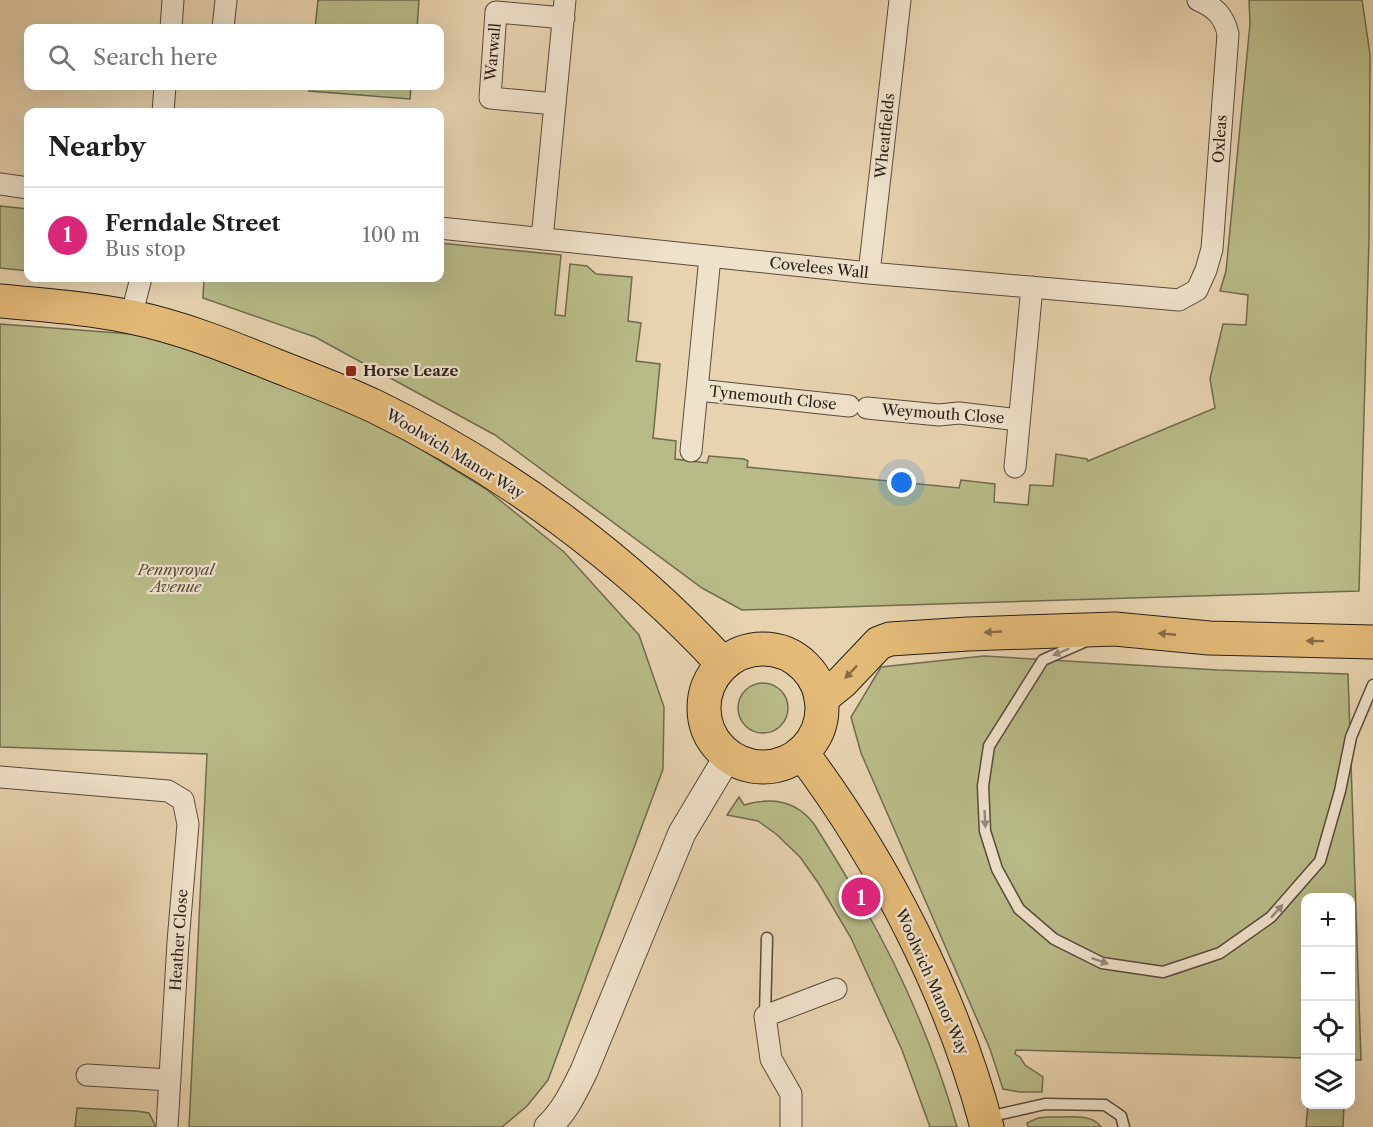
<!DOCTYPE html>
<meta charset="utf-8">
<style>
body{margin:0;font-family:"Libre Caslon Text",serif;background:#f2f2f2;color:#202124}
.controls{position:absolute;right:18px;bottom:18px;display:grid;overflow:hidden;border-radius:12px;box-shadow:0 6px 24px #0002}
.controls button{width:54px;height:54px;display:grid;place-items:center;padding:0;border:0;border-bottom:2px solid #e0e0e0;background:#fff;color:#202124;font:30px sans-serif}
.you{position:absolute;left:902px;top:483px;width:21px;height:21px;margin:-15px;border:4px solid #fff;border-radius:50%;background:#1a73e8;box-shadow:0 0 0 9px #1a73e833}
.badge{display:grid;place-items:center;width:39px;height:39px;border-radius:50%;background:#db2777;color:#fff;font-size:20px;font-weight:700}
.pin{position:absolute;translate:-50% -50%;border:3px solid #fff;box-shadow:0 2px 6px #0006}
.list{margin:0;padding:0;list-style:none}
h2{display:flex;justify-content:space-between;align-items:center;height:78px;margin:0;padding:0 24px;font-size:26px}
h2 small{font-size:20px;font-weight:400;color:#757577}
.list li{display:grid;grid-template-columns:39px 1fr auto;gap:18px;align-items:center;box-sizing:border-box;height:96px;padding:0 24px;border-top:2px solid #e0e0e0}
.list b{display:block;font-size:22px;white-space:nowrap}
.list p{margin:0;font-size:20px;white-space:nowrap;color:#757577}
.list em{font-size:20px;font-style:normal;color:#757577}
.icon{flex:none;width:33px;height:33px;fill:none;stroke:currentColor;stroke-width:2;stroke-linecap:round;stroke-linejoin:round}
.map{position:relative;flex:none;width:1373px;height:1127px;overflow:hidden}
.search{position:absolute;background:#fff;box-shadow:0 6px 24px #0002;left:24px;top:24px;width:420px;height:66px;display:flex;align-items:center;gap:15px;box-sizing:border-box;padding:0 21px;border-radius:12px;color:#757577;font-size:22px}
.panel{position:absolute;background:#fff;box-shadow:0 6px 24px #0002;left:24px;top:108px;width:420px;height:174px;border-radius:12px}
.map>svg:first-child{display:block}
.green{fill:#b8bb88;stroke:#706c4f;stroke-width:1.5}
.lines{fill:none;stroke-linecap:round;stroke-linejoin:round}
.service-casing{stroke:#584b3c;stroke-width:13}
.minor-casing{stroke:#584b3c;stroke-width:23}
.tertiary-casing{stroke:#584b3c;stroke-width:29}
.primary-casing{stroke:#281e16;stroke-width:35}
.trunk-casing{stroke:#281e16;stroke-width:35}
.service{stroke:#efe2cb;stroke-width:10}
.minor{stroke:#efe2cb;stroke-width:21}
.tertiary{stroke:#efe2cb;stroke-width:27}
.primary{stroke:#e4ba78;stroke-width:33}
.trunk{stroke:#e4ba78;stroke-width:33}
.oneway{fill:#866c47}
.oneway2{fill:#958a7a}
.poi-dot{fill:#8f2418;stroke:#efe2cb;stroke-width:2}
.labels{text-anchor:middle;stroke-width:4.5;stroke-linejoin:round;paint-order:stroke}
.street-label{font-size:15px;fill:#281e16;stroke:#efe2cb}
.poi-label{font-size:15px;font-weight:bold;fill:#281e16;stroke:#efe2cb;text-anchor:start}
.park-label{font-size:15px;font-style:italic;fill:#534d38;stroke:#efe2cb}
</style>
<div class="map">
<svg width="1373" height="1127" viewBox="0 0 1373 1127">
<rect width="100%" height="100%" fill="#e7d3af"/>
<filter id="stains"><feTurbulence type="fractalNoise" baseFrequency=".00333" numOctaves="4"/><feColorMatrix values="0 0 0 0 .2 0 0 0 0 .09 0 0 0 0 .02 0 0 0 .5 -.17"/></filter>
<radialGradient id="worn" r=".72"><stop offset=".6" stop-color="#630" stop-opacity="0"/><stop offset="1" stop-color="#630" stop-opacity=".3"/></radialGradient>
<path class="green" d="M 318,0 L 419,0 L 417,28 L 315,28 Z
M 1249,0 L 1362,0 L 1370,54 L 1369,240 L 1359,591 L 742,610 L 702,588 L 495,435 L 315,337 L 203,298 L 204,278 L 440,278 L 440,243 L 561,255 L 555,315 L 565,316 L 570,264 L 587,266 L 596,274 L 632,277 L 628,321 L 641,323 L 636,361 L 660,364 L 653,438 L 676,441 L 675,459 L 707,463 L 709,456 L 744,459 L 748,461 L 747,467 L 959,488 L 961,480 L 995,484 L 994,502 L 1028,505 L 1030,485 L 1053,486 L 1056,454 L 1087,459 L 1088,461 L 1215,408 L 1210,379 L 1223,324 L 1246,325 L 1248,295 L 1220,291 L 1226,271 L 1250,24 Z
M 309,86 L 411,86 L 410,99 L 309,91 Z
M 0,206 L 28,209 L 28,271 L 0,268 Z
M 0,324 L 145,335 L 263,374 L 367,416 L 486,489 L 564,552 L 639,635 L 664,707 L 663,769 L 548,1080 L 527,1106 L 502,1127 L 189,1127 L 207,754 L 0,747 Z
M 984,656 L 1218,670 L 1348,674 L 1361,1060 L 1351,1060 L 1350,898 L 1306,898 L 1305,1058 L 1016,1050 L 1015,1054 L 1020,1057 L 1025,1065 L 1043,1077 L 1042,1092 L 1020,1092 L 1003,1089 L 990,1049 L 861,753 L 851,717 L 881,667 Z
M738 708a25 25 0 1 1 50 0a25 25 0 1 1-50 0Z
M 739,797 L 744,805 C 771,797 796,800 814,824 C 831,851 848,879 864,907 C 903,975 935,1051 957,1127 L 930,1127 L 902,1050 L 851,938 L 819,884 L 800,857 L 776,834 L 758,821 L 727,815 Z
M 1308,1105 L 1344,1105 L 1343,1127 L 1306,1127 Z
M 77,1108 L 136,1111 L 149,1113 L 156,1127 L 75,1127 Z
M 1048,1117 C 1064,1118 1092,1112 1101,1127 L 1028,1127 L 1027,1123 L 1038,1118 Z"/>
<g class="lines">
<g class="service-casing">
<path id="service" d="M 1084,642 L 1043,660 L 989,746 L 983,786 L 985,831 L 997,869 L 1019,909 L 1054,939 L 1102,963 L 1163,972 L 1220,953 L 1271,917 L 1320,861 L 1340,791 L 1351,737 L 1373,685
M 765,1016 L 767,938
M 988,1117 L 1045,1104 L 1105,1105 L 1121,1116 L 1124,1127"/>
</g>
<g class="minor-casing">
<path id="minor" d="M 171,28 L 173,0
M 223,28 L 226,0
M 555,104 L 490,98 L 496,12 L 564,18
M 163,112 L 165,86
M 0,184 L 28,188
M 440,228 L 869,273 L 1179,300 L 1197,290 L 1206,270 L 1212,249 L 1228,34 C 1224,16 1215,7 1198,0
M 542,239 L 565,0
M 869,273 L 900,0
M 131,317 L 141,278
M 698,390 L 849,406
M 867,408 L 939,415 L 959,413 L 1019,420
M 691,451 L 710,257
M 1015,467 L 1032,287
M 0,777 L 168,791 L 183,800 L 188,824 L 178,942 L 167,1127
M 87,1075 L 170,1080
M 791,1127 L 791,1094 L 771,1059 L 765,1016 L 836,989"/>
</g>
<g class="tertiary-casing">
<path id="tertiary" d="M 548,1127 C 565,1111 574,1091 584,1071 L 682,833 L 728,756"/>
</g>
<g class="primary-casing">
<path id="primary" d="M 0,301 C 43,305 88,308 131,317 C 181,327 230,347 277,366 C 310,379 342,391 374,406 C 504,469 625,558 723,664
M704 708a59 59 0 1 1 118 0a59 59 0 1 1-118 0Z
M 802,753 C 884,862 952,995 987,1127"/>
</g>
<g class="trunk-casing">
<path id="trunk" d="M 821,699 L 842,682 L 879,643 L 890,639 L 968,634 L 1115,629 L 1209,638 L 1373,642"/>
</g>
<use href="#service" class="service"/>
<use href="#minor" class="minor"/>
<use href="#tertiary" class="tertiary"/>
<use href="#primary" class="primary"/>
<use href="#trunk" class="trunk"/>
</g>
<defs><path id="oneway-solid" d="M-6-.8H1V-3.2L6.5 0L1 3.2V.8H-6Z" transform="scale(1.5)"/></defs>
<g class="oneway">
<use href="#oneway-solid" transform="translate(993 632) rotate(177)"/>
<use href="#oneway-solid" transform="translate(1167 634) rotate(-175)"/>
<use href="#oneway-solid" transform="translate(1315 641) rotate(-179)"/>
<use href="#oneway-solid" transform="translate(851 672) rotate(134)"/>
</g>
<g class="oneway2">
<use href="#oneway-solid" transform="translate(1061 652) rotate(157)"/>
<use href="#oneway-solid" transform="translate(985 819) rotate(87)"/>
<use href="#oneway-solid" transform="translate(1277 911) rotate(-48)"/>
<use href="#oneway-solid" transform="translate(1100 961) rotate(19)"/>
</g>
<rect class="poi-dot" x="345" y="365" width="12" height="12" rx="3"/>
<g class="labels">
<g class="street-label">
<text transform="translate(493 52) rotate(-85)" y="5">Warwall</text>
<text transform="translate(885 136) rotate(-84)" y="5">Wheatfields</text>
<text transform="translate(1220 139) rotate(-86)" y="5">Oxleas</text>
<text transform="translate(819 268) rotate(6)" y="5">Covelees Wall</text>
<text transform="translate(773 398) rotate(6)" y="5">Tynemouth Close</text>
<text transform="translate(943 414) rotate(4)" y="5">Weymouth Close</text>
<text transform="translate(455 454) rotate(31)" y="5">Woolwich Manor Way</text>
<text transform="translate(179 940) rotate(-86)" y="5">Heather Close</text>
<text transform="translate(932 982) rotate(66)" y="5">Woolwich Manor Way</text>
</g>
<g class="poi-label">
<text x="363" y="376">Horse Leaze</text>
</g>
<g class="park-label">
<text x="176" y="575">Pennyroyal<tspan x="176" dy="17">Avenue</tspan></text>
</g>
</g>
<rect width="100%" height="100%" filter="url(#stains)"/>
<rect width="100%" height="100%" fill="url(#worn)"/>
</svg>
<div class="controls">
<button>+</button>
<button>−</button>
<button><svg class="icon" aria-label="locate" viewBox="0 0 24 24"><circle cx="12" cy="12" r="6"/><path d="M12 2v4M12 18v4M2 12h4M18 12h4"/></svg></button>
<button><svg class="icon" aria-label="layers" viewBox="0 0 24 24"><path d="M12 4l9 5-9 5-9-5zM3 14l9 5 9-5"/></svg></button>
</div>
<div class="you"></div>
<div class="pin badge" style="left:861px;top:897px">1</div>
<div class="search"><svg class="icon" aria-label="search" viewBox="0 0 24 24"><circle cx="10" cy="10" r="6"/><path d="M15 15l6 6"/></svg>Search here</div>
<section class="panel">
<h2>Nearby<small></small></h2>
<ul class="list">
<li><span class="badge">1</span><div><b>Ferndale Street</b><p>Bus stop</p></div><em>100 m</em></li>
</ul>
</section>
</div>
